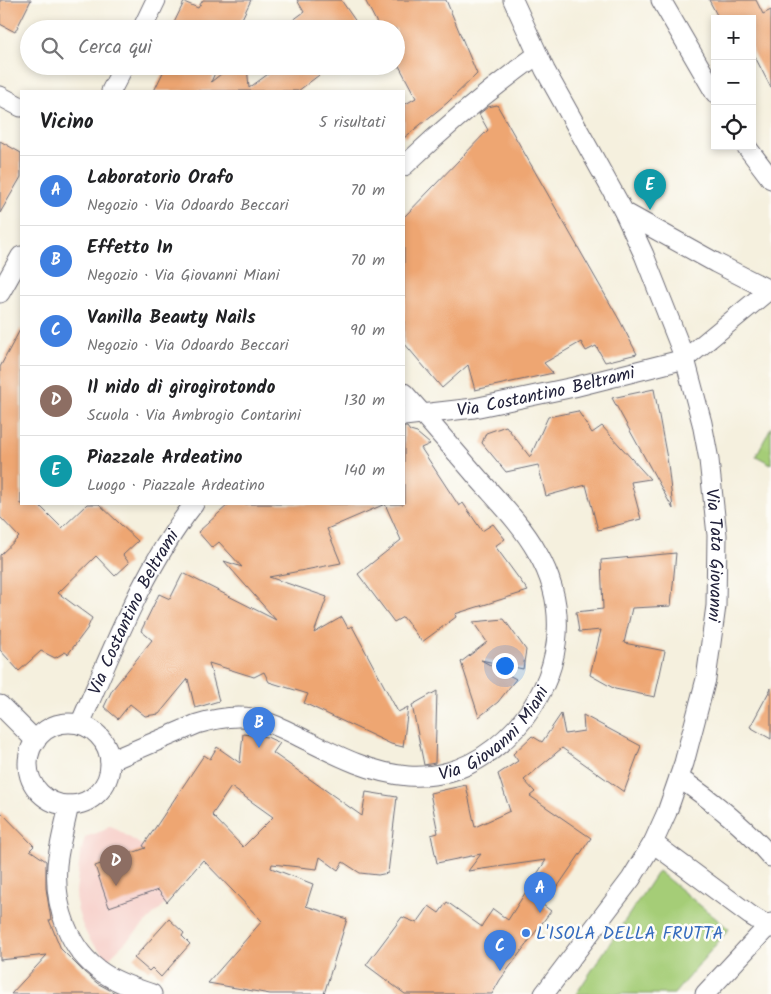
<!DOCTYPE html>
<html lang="it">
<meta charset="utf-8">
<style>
body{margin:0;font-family:Kalam,sans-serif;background:#f2f2f2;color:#202124}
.controls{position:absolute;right:15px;top:15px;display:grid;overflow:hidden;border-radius:0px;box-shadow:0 2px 8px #0003}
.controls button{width:45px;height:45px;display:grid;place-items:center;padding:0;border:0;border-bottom:1px solid #e0e0e0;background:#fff;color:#202124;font:25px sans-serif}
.you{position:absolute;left:504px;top:665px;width:18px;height:18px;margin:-12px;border:4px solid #fff;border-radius:50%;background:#1a73e8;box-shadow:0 0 0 8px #1a73e833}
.badge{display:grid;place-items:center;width:32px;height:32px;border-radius:50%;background:#0f766e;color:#fff;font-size:16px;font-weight:700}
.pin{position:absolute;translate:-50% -41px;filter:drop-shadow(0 1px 2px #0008)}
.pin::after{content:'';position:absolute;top:26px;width:18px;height:15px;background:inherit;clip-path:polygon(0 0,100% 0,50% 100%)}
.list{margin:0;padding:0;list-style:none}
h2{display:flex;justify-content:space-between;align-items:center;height:65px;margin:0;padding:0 20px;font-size:21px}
h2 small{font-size:16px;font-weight:400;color:#757577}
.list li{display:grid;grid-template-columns:32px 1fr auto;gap:15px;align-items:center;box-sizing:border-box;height:70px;padding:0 20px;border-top:1px solid #e0e0e0}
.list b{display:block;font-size:19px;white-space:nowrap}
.list p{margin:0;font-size:16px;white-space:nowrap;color:#757577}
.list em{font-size:16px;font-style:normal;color:#757577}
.icon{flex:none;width:28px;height:28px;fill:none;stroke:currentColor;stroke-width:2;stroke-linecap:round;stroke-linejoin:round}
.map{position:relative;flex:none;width:771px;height:994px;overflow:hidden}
.search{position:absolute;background:#fff;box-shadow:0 2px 8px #0003;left:20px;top:20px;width:385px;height:55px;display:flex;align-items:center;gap:12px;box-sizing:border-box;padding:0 18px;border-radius:28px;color:#757577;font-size:19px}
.panel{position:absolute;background:#fff;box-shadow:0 2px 8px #0003;left:20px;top:90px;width:385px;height:415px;border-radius:0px}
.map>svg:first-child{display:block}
.built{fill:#f7d0ca}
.green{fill:#a5cd77;stroke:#647859}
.building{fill:#eea672;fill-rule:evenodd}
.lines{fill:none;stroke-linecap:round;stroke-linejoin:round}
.street-casing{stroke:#6c6a74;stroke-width:21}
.street{stroke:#fff;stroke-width:19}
.shop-dot{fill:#3f7fe0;stroke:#fdfcf7;stroke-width:2}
.labels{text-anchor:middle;stroke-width:5;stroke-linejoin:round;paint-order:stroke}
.street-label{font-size:18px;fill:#22223b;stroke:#fdfcf7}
.shop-label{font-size:18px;fill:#366cbe;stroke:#fdfcf7;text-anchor:start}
</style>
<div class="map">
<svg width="771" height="994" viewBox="0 0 771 994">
<rect width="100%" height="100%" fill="#fdfcf7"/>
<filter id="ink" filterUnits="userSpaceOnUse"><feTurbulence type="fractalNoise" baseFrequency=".02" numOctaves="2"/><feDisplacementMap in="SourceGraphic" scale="10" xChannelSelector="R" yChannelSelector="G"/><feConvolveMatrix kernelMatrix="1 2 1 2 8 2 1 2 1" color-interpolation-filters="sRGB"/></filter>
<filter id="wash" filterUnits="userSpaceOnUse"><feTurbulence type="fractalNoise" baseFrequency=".0096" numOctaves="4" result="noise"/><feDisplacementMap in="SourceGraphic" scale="20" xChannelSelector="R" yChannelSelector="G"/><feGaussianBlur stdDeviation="1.12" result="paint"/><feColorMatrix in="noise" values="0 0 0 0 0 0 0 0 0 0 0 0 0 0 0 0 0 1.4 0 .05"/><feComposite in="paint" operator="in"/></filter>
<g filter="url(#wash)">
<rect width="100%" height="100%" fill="#f5f0de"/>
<path class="built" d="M 110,825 L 146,848 L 151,880 L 167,902 L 108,959 L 89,939 L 82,924 L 77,908 L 76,892 L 80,855 L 85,837 L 102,831 Z"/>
<path class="green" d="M 771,427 L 771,464 L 756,456 Z
M 658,871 L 729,929 L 674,994 L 576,994 Z"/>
<g id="blocks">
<path class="building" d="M 0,0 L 31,0 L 15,32 L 0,24 Z
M 203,0 L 251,0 L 237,29 L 171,29 L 184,2 L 198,8 Z
M 297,0 L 341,0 L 361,29 L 281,29 L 304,12 Z
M 365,0 L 446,0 L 477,74 L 447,103 L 404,138 L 404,105 L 416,98 L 396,60 L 396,29 L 380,29 Z
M 709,0 L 756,0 L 763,14 L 771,10 L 771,88 L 752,51 L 752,19 L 719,19 Z
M 166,66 L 218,66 L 211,82 L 231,66 L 247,66 L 249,88 L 279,66 L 331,66 L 298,91 L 154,91 Z
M 497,105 L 620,321 L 637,354 L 605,362 L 596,346 L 586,351 L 581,342 L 544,363 L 553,373 L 475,390 L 468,365 L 442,388 L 404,343 L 404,217 L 488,130 L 479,114 L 488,107 Z
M 0,141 L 21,153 L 21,177 L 0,213 Z
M 21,328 L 21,504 L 38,504 L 62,528 L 87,504 L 99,504 L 138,541 L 123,555 L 129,563 L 115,576 L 96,556 L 58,593 L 92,618 L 87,629 L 68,654 L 65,652 L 55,658 L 41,651 L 19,671 L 0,650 L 0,555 L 19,537 L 0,517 L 0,367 Z
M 654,389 L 668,464 L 673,509 L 612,398 Z
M 578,411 L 592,433 L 602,426 L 650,479 L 631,482 L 641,519 L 598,530 L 586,485 L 546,496 L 538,465 L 506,472 L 482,443 L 486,433 L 506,426 L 530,457 L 548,417 Z
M 404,427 L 407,427 L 410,431 L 417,433 L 430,444 L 421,448 L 459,506 L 463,503 L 482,531 L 493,524 L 505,539 L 495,546 L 528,591 L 455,614 L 456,617 L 422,642 L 403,617 L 394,622 L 358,574 L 401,540 L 385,504 L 327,529 L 341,563 L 269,577 L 327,597 L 314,633 L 342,617 L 348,628 L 352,626 L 398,712 L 408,707 L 403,747 L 391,744 L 304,703 L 308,694 L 269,682 L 264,672 L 254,677 L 209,663 L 219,701 L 195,708 L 188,679 L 159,714 L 145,716 L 130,704 L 118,719 L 104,707 L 112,690 L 152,640 L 141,631 L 159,594 L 170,599 L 183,573 L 276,620 L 224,561 L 242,567 L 219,542 L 212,548 L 198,532 L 229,504 L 404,504 Z
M 676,553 L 671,606 L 632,608 L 624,643 L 665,651 L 655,697 L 615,689 L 590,675 L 601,630 L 579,632 L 576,612 L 603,609 L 601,560 Z
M 504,619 L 526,650 L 523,669 L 481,660 L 516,679 L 498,702 L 479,717 L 461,662 L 487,642 L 473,622 Z
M 771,688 L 771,739 L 750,727 Z
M 437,691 L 435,763 L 424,765 L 412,705 Z
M 561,714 L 565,734 L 584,731 L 583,715 L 641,746 L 624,792 L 562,748 L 524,780 L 535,792 L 530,796 L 591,838 L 556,889 L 539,902 L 551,911 L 500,980 L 492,994 L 405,994 L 366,965 L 402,917 L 417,923 L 429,906 L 439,913 L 447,902 L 482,927 L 482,925 L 493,909 L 508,920 L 546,860 L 468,871 L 481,854 L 437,863 L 431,835 L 438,833 L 430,793 L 466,785 L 475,827 L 510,811 L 498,774 L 518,761 L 513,754 L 532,736 L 542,742 Z
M 243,734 L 267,737 L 280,743 L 273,753 L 362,816 L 366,792 L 397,797 L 388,873 L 378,875 L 360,873 L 343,862 L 338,870 L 320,857 L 317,869 L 272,864 L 271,868 L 313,884 L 306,906 L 347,919 L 324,994 L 270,994 L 208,983 L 262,921 L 203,860 L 167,902 L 158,890 L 109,907 L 95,866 L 146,848 L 143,846 L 204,755 L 210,759 L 217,747 L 240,763 ZM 231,787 L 273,817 L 243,847 L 212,815 Z
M 0,811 L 34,846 L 30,850 L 46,861 L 46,888 L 51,920 L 49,920 L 61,949 L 84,972 L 97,983 L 117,994 L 11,994 L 47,955 L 0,960 Z
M 169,919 L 184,933 L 182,936 L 190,944 L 161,977 L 152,968 L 149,971 L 134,958 Z"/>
</g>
</g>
<g filter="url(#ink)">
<use href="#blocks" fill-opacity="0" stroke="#6c6a74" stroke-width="1"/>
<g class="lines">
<g class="street-casing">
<g id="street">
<path id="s1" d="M 513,0 L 545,70 L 624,212 L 644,255 L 685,359 L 702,423 L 709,460 L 717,535 L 716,606 L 706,679 L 684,763 L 667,812 L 653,843 L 631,879 L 544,994"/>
<path d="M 661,0 L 715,93"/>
<path d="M 142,29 L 156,0"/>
<path d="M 111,91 L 124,66"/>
<path d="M 0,96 L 21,107"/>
<path d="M 746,146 L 771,179"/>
<path d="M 404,166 C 446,126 490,89 537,55"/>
<path d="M 624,212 L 716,263 L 771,291"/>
<path d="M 0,293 L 21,256"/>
<path id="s2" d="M 404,416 L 474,408 L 574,387 L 685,359 L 769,290"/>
<path d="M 0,705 L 36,741"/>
<circle cx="69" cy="764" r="41"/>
<path id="s3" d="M 80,724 C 113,649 143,569 194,504"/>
<path id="s4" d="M 110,761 L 197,724 C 216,718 234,715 253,718 C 271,722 286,730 302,738 C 336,755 370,773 408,776 C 452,779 488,759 517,727 C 561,677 571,610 537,552 C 522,525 499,502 478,478 C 454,450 429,421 404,393"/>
<path d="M 679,778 C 713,801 744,826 771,857"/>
<path d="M 69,805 C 65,825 59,845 57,865 C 54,906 68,950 103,973 C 118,983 135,988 152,994"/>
<path d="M 653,843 L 750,915 L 771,928"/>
<path d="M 705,994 L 771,923"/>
</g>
</g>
<use href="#street" class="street"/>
</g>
</g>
<circle class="shop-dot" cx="526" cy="933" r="5"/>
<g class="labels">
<g class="street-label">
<text dy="6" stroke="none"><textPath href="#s2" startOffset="144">Via Costantino Beltrami</textPath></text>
<text dy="6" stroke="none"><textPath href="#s1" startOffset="598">Via Tata Giovanni</textPath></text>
<text dy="6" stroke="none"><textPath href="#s3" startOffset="124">Via Costantino Beltrami</textPath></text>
<text dy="6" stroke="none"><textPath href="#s4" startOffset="419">Via Giovanni Miani</textPath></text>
</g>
<g class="shop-label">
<text x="536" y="939">L'ISOLA DELLA FRUTTA</text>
</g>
</g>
</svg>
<div class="controls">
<button>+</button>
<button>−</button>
<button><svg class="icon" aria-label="locate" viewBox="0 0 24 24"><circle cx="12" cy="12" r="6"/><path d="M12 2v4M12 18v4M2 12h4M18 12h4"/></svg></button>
</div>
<div class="you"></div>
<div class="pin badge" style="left:540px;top:913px;background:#3f7fe0">A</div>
<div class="pin badge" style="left:259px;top:748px;background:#3f7fe0">B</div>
<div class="pin badge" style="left:500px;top:971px;background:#3f7fe0">C</div>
<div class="pin badge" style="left:116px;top:886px;background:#8d6e63">D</div>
<div class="pin badge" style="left:650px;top:210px;background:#0f9aa8">E</div>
<div class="search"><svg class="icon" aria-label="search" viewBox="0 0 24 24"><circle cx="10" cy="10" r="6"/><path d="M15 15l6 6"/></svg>Cerca qui</div>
<section class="panel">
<h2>Vicino<small>5 risultati</small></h2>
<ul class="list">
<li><span class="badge" style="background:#3f7fe0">A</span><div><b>Laboratorio Orafo</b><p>Negozio · Via Odoardo Beccari</p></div><em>70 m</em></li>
<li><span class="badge" style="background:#3f7fe0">B</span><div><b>Effetto In</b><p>Negozio · Via Giovanni Miani</p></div><em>70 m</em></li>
<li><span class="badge" style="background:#3f7fe0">C</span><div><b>Vanilla Beauty Nails</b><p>Negozio · Via Odoardo Beccari</p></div><em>90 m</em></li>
<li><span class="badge" style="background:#8d6e63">D</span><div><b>Il nido di girogirotondo</b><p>Scuola · Via Ambrogio Contarini</p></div><em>130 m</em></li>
<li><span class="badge" style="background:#0f9aa8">E</span><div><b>Piazzale Ardeatino</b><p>Luogo · Piazzale Ardeatino</p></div><em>140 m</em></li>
</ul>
</section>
</div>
